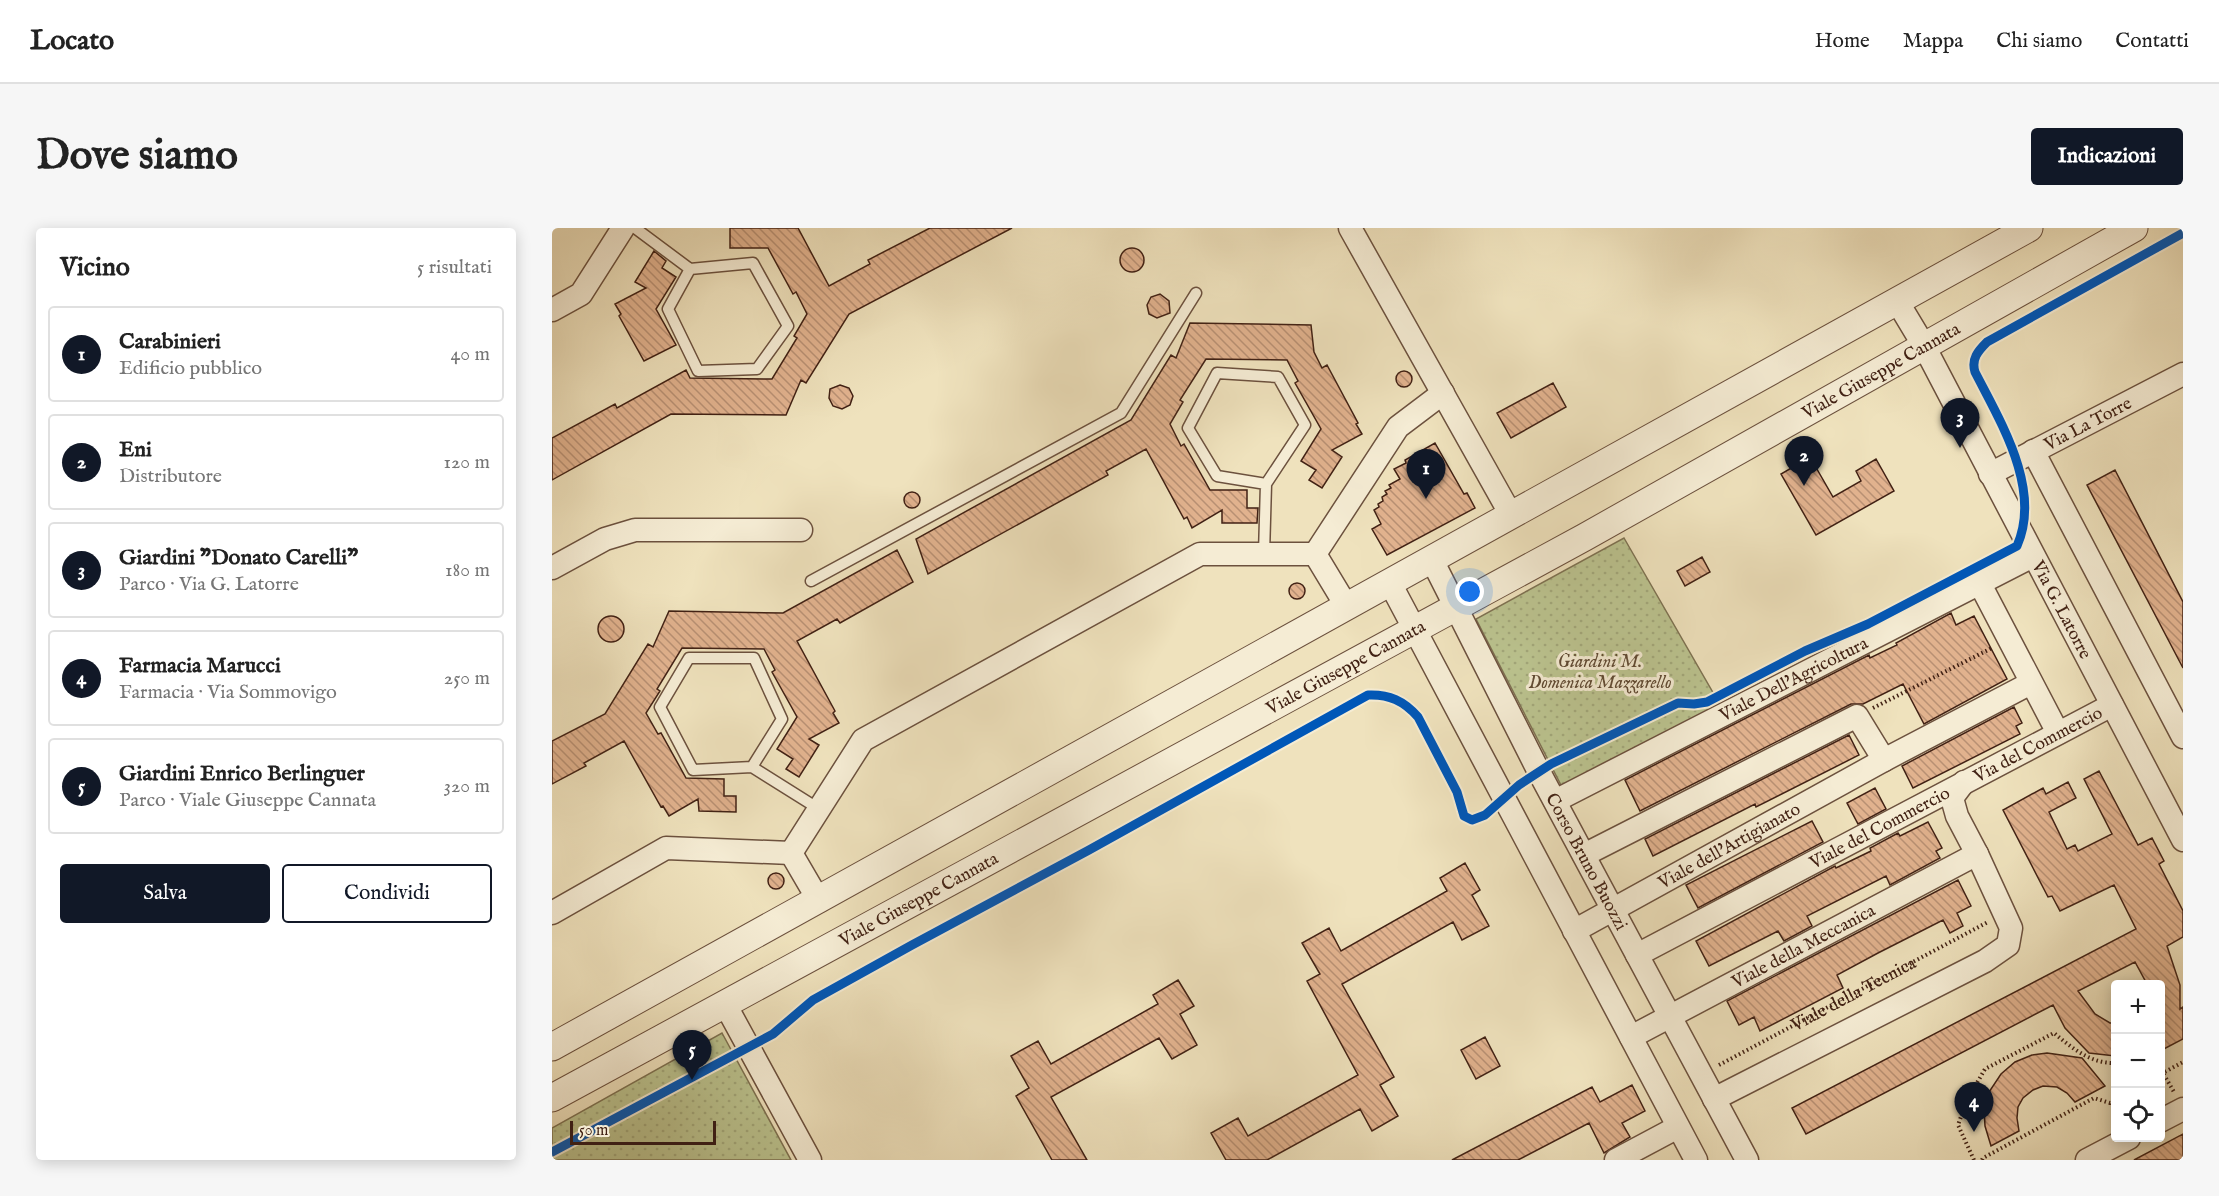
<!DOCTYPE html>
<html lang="it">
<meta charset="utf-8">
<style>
body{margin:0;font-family:"IM FELL English",serif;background:#f6f6f6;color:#222}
.controls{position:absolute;right:18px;bottom:18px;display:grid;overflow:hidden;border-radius:6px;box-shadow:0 3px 15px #0003}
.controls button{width:54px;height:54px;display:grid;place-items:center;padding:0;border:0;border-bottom:2px solid #e0e0e0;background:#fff;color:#222;font:30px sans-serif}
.scale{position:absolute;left:18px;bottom:15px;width:146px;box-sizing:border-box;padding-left:6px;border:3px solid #412114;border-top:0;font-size:16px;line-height:21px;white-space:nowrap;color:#412114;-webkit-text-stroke:4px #f5ecd4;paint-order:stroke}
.you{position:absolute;left:918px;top:364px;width:21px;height:21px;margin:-15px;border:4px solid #fff;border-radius:50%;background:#1a73e8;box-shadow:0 0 0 9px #1a73e833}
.badge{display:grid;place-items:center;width:39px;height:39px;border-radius:50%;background:#111827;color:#fff;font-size:20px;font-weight:700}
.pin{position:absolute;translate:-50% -50px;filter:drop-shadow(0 2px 3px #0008)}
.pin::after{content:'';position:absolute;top:32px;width:21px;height:18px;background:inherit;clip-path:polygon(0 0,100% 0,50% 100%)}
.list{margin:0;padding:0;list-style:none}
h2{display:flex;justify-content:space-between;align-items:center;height:78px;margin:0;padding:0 24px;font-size:26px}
h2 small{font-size:20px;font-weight:400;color:#767676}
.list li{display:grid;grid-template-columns:39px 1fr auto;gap:18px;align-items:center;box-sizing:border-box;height:96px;margin:0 12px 12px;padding:0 12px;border:2px solid #e0e0e0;border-radius:6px}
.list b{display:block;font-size:22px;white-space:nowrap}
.list p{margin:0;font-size:20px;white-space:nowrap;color:#767676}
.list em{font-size:20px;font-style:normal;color:#767676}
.actions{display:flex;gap:12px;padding:18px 24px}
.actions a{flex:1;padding:14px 0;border:2px solid #111827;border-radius:6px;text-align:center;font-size:21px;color:#111827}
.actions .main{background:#111827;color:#fff}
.icon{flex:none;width:33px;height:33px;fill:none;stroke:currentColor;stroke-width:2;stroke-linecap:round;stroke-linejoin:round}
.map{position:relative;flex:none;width:1631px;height:932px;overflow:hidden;border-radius:6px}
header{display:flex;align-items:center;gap:36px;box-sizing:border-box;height:84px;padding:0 30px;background:#fff;border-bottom:2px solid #e0e0e0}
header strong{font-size:28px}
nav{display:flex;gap:33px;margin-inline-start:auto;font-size:21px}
.intro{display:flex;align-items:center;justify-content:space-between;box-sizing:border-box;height:144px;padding:0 36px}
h1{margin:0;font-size:42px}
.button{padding:15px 27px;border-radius:6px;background:#111827;color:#fff;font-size:21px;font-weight:700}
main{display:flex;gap:36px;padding:0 36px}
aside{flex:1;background:#fff;border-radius:6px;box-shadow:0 3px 15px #0003}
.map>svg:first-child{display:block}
.park{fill:url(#park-dots);stroke:#7e7252;stroke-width:1.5}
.building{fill:url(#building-back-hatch);stroke:#412114;stroke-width:1.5}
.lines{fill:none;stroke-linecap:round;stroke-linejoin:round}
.service-casing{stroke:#6c513e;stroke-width:13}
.minor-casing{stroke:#6c513e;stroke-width:25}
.tertiary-casing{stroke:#6c513e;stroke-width:29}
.path{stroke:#412114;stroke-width:4;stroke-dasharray:1.5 3;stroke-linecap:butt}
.service{stroke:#f5ecd4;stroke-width:10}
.minor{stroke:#f5ecd4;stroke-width:22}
.tertiary{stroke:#f5ecd4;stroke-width:27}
.cycleway-casing{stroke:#f5ecd4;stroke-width:13}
.cycleway{stroke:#0057b8;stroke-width:9}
.labels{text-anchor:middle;stroke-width:6;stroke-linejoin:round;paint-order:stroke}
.street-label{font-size:18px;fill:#412114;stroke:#f5ecd4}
.park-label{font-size:18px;font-style:italic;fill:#604a33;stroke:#f5ecd4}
</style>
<header>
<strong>Locato</strong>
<nav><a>Home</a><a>Mappa</a><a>Chi siamo</a><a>Contatti</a></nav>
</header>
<div class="intro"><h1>Dove siamo</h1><a class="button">Indicazioni</a></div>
<main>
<aside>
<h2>Vicino<small>5 risultati</small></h2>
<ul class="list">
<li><span class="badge">1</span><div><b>Carabinieri</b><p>Edificio pubblico</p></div><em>40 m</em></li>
<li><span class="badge">2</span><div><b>Eni</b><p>Distributore</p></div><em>120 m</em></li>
<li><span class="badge">3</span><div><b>Giardini &quot;Donato Carelli&quot;</b><p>Parco · Via G. Latorre</p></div><em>180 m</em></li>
<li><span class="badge">4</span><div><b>Farmacia Marucci</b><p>Farmacia · Via Sommovigo</p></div><em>250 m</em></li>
<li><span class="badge">5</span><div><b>Giardini Enrico Berlinguer</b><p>Parco · Viale Giuseppe Cannata</p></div><em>320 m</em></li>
</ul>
<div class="actions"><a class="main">Salva</a><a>Condividi</a></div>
</aside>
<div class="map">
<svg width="1631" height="932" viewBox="0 0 1631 932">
<defs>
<pattern id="park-dots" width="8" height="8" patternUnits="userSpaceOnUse" patternTransform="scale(1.5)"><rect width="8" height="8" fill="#bbc38f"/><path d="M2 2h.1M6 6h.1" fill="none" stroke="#a2a77a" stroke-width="1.8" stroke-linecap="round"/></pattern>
<pattern id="building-back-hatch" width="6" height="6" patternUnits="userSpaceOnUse" patternTransform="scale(1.5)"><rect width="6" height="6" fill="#e1b28e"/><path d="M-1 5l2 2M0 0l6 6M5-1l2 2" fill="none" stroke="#b89073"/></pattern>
</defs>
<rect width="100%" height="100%" fill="#efe2bd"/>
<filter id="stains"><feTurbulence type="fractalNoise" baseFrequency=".00333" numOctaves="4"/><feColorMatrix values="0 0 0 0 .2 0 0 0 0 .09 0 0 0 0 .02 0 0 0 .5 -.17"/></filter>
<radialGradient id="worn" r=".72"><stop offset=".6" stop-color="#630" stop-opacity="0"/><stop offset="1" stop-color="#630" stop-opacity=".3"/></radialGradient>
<path class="park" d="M 1072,310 L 1171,482 L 1012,563 L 924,391 Z
M 170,805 L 239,932 L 0,932 L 0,900 Z"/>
<path class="building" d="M 178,0 L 246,0 L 277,58 L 318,36 L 316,32 L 378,0 L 460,0 L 297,86 L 254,155 L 249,152 L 234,187 L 119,186 L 0,252 L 0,210 L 63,176 L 65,180 L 134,142 L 138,150 L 220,151 L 245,110 L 242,108 L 255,86 L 244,64 L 241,66 L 216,20 L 178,20 Z
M568 32a12 12 0 1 1 24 0a12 12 0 1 1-24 0Z
M 102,23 L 114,33 L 110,40 L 124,49 L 104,81 L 124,117 L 92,133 L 67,88 L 69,86 L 63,76 L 94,60 L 83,54 Z
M 608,66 L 617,73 L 618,85 L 605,90 L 597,86 L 595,77 L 599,69 Z
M 638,95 L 759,97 L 762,124 L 770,140 L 775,137 L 806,195 L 804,196 L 810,206 L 780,222 L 790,229 L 770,260 L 757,252 L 764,242 L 749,233 L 769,201 L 743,155 L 746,153 L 735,132 L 654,131 L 628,172 L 631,174 L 618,196 L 629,218 L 632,216 L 658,262 L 695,262 L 695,280 L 706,280 L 705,295 L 670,295 L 670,282 L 640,300 L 635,289 L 632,291 L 594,221 L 554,243 L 556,247 L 376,346 L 364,311 L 579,192 L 619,127 L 624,130 Z
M844 151a8 8 0 1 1 16 0a8 8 0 1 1-16 0Z
M 1001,155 L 1014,179 L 959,210 L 945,185 Z
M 288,157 L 297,160 L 301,168 L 298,177 L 290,181 L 281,178 L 277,170 L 278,161 Z
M 883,215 L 912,266 L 915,265 L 923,280 L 835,327 L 820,301 L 829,296 L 822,282 L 827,279 L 826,276 L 831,273 L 830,269 L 835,266 L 833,263 L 839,260 L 837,257 L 848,251 L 842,241 L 854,235 L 853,232 Z
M 1258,229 L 1281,269 L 1309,253 L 1304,243 L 1324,231 L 1342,263 L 1264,307 L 1229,246 Z
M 1563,242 L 1631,374 L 1631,440 L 1535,257 Z
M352 272a8 8 0 1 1 16 0a8 8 0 1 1-16 0Z
M 345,322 L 361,354 L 288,395 L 285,391 L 245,413 L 283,483 L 281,485 L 287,495 L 257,511 L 267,517 L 247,549 L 234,541 L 241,531 L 225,521 L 245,489 L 220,444 L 223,442 L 212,421 L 130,420 L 105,461 L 108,463 L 94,485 L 106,506 L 109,505 L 134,550 L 172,551 L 172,568 L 184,568 L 184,584 L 147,583 L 146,571 L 117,588 L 111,578 L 109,579 L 72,513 L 32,535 L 34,538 L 0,556 L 0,513 L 53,486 L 96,416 L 101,419 L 117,383 L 231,385 Z
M 1150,329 L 1158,344 L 1133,358 L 1125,343 Z
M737 363a8 8 0 1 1 16 0a8 8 0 1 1-16 0Z
M 1399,385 L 1404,397 L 1422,388 L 1455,451 L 1372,496 L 1351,456 L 1311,476 L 1299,476 L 1088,583 L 1073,552 L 1317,427 L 1318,430 L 1345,417 L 1344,415 Z
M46 401a13 13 0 1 1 26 0a13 13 0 1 1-26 0Z
M 1462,479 L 1470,495 L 1464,498 L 1468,506 L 1361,560 L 1350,538 Z
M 1297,507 L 1307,527 L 1204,579 L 1203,576 L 1101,628 L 1093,611 Z
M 1547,543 L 1586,617 L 1600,610 L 1612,633 L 1607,636 L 1631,683 L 1631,709 L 1615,718 L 1628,757 L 1628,781 L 1631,779 L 1631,811 L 1608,823 L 1608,756 L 1595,756 L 1583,734 L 1526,763 L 1543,786 L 1558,795 L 1563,795 L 1563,828 L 1537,825 L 1513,800 L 1501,777 L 1254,906 L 1240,880 L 1584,701 L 1562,657 L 1508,683 L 1500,668 L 1496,669 L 1451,582 L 1491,560 L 1494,566 L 1516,554 L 1524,570 L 1497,584 L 1515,621 L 1523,617 L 1526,623 L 1560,606 L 1532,551 Z
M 1323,560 L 1334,581 L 1306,596 L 1295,575 Z
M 1260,593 L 1271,614 L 1146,680 L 1134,657 Z
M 1376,594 L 1390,620 L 1384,623 L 1388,630 L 1338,657 L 1334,648 L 1255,688 L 1260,698 L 1232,713 L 1226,703 L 1157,738 L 1144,713 L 1283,638 L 1284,640 L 1319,623 L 1318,620 L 1346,605 L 1348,608 Z
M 913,635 L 928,662 L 920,667 L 937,698 L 910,712 L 901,694 L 790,756 L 842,849 L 828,857 L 846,888 L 820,903 L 808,881 L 715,932 L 674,932 L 659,905 L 686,890 L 696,908 L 806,847 L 755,753 L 768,746 L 750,715 L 777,700 L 789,723 L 895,663 L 888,650 Z
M216 653a8 8 0 1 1 16 0a8 8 0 1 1-16 0Z
M 1406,652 L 1419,678 L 1405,685 L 1411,698 L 1398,705 L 1391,692 L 1326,725 L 1285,747 L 1291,760 L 1208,803 L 1202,789 L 1187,797 L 1175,773 Z
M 626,752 L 642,778 L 628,786 L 645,817 L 620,831 L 607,810 L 499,869 L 535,932 L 500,932 L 464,868 L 477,860 L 459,828 L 486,813 L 499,836 L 606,776 L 601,767 Z
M 933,809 L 948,838 L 924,851 L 909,822 Z
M 1495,825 L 1530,830 L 1553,858 L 1523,874 L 1515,865 L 1505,859 L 1491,858 L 1481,862 L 1471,870 L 1466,879 L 1465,890 L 1467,903 L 1439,918 L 1433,898 L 1432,880 L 1437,864 L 1449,846 L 1463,834 L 1480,827 Z
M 1080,857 L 1093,883 L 1070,895 L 1078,909 L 1052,925 L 1037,895 L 966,932 L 900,932 L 1040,859 L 1048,874 Z
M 1631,906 L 1631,932 L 1582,932 Z"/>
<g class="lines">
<g class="service-casing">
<path id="service" d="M 83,0 L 138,41 L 201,35 L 236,98 L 205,141 L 146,143 L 116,81 L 138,41
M 712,326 L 714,256 L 753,197 L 726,149 L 665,145 L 636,200 L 665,248 L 714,256
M 259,353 L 569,185 L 644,65
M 200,539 L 141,542 L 108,479 L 137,430 L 202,430 L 230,491 L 200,539 L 267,581"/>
</g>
<g class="minor-casing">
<g id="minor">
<path d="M 798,0 L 959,287"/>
<path id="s2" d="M 1345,73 L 1372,118 L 1631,612"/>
<path d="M 0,82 L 29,66 L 71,0"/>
<path d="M 1481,223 L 1631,509"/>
<path id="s3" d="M 1438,246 L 1631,146"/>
<path d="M 763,326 L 795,379"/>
<path id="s4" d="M 880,332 L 987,544 L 1195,932"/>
<path d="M 0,340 L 53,311 L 83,302 L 249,302"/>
<path d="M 838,355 L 1144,932"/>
<path d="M 1428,356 L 1506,505"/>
<path id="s5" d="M 1003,573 L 1481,328"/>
<path d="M 239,625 L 311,512 L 648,326 L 763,326 L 846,199 L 891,165"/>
<path d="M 239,625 L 267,673"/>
<path d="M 1032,627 L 1305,488 L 1332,532"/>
<path d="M 0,685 L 114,620 L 239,625"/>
<path id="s6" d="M 1022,703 L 1332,532 L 1479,455"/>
<path id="s7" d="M 1085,727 L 1560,477"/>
<path d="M 173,776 L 258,932"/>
<path id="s8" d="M 1079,809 L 1425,626"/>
<path d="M 1162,871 L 1433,733 L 1456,717 L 1459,700 L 1425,626 L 1405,588 L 1400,570 L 1412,554"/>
<path d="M 1608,893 L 1631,881"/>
<path d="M 1064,932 L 1126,899"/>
<path d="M 1535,932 L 1577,910"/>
</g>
</g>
<g class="tertiary-casing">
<g id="tertiary">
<path d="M 0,819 L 1477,0"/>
<path id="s9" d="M 0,870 L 1033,309 L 1582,0"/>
</g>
</g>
<g class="path">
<path d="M 1321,480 L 1440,420"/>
<path id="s1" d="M 1167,837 L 1436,694"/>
<path d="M 1608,845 L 1611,845 L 1622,864"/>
<path d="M 1609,846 L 1631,834"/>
<path d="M 1422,932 L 1406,897 L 1415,872 L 1433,841 L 1502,805 C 1520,820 1539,836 1564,835"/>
<path d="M 1430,932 L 1431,930 L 1542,870 L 1558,875 L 1564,872"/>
</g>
<use href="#service" class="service"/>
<use href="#minor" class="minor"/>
<use href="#tertiary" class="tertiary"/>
<g class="cycleway-casing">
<path id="cycleway" d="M 0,924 L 221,806 L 261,772 L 360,717 L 537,622 L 816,467 C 837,466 852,473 866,489 L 905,564 L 912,588 L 920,592 L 933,587 L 967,557 L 999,536 L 1126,475 L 1142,476 L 1155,474 L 1253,423 L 1316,396 L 1465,318 C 1490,261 1449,195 1423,144 C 1419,131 1426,123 1435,114 L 1631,5"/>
</g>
<use href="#cycleway" class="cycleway"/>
</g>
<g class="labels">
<g class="street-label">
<text dy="6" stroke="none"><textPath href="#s9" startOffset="1515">Viale Giuseppe Cannata</textPath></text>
<text dy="6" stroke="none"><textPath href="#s3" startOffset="110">Via La Torre</textPath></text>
<text dy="6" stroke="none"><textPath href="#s2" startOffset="350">Via G. Latorre</textPath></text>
<text dy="6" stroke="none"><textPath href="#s9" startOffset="903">Viale Giuseppe Cannata</textPath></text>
<text dy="6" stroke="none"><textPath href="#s5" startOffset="268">Viale Dell'Agricoltura</textPath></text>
<text dy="6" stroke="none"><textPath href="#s7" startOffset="453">Via del Commercio</textPath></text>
<text dy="6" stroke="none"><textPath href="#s7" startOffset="274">Viale del Commercio</textPath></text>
<text dy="6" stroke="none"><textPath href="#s6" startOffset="177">Viale dell'Artigianato</textPath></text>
<text dy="6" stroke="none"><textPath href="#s4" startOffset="339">Corso Bruno Buozzi</textPath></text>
<text dy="6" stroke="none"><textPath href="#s9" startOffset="417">Viale Giuseppe Cannata</textPath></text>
<text dy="6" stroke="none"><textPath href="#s8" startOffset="195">Viale della Meccanica</textPath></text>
<text dy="6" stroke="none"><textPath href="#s1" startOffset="152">Viale della Tecnica</textPath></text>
</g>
<g class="park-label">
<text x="1048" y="439">Giardini M.<tspan x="1048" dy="21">Domenica Mazzarello</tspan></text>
</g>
</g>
<rect width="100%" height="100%" filter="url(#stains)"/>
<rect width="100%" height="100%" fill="url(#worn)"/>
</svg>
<div class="controls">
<button>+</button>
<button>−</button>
<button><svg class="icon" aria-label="locate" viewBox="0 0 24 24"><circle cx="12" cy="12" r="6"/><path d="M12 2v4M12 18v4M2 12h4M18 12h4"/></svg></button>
</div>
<div class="scale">50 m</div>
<div class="you"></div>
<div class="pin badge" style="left:874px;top:271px">1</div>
<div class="pin badge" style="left:1252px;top:258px">2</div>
<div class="pin badge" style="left:1408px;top:220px">3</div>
<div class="pin badge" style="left:1422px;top:904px">4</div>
<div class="pin badge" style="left:140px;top:852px">5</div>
</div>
</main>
